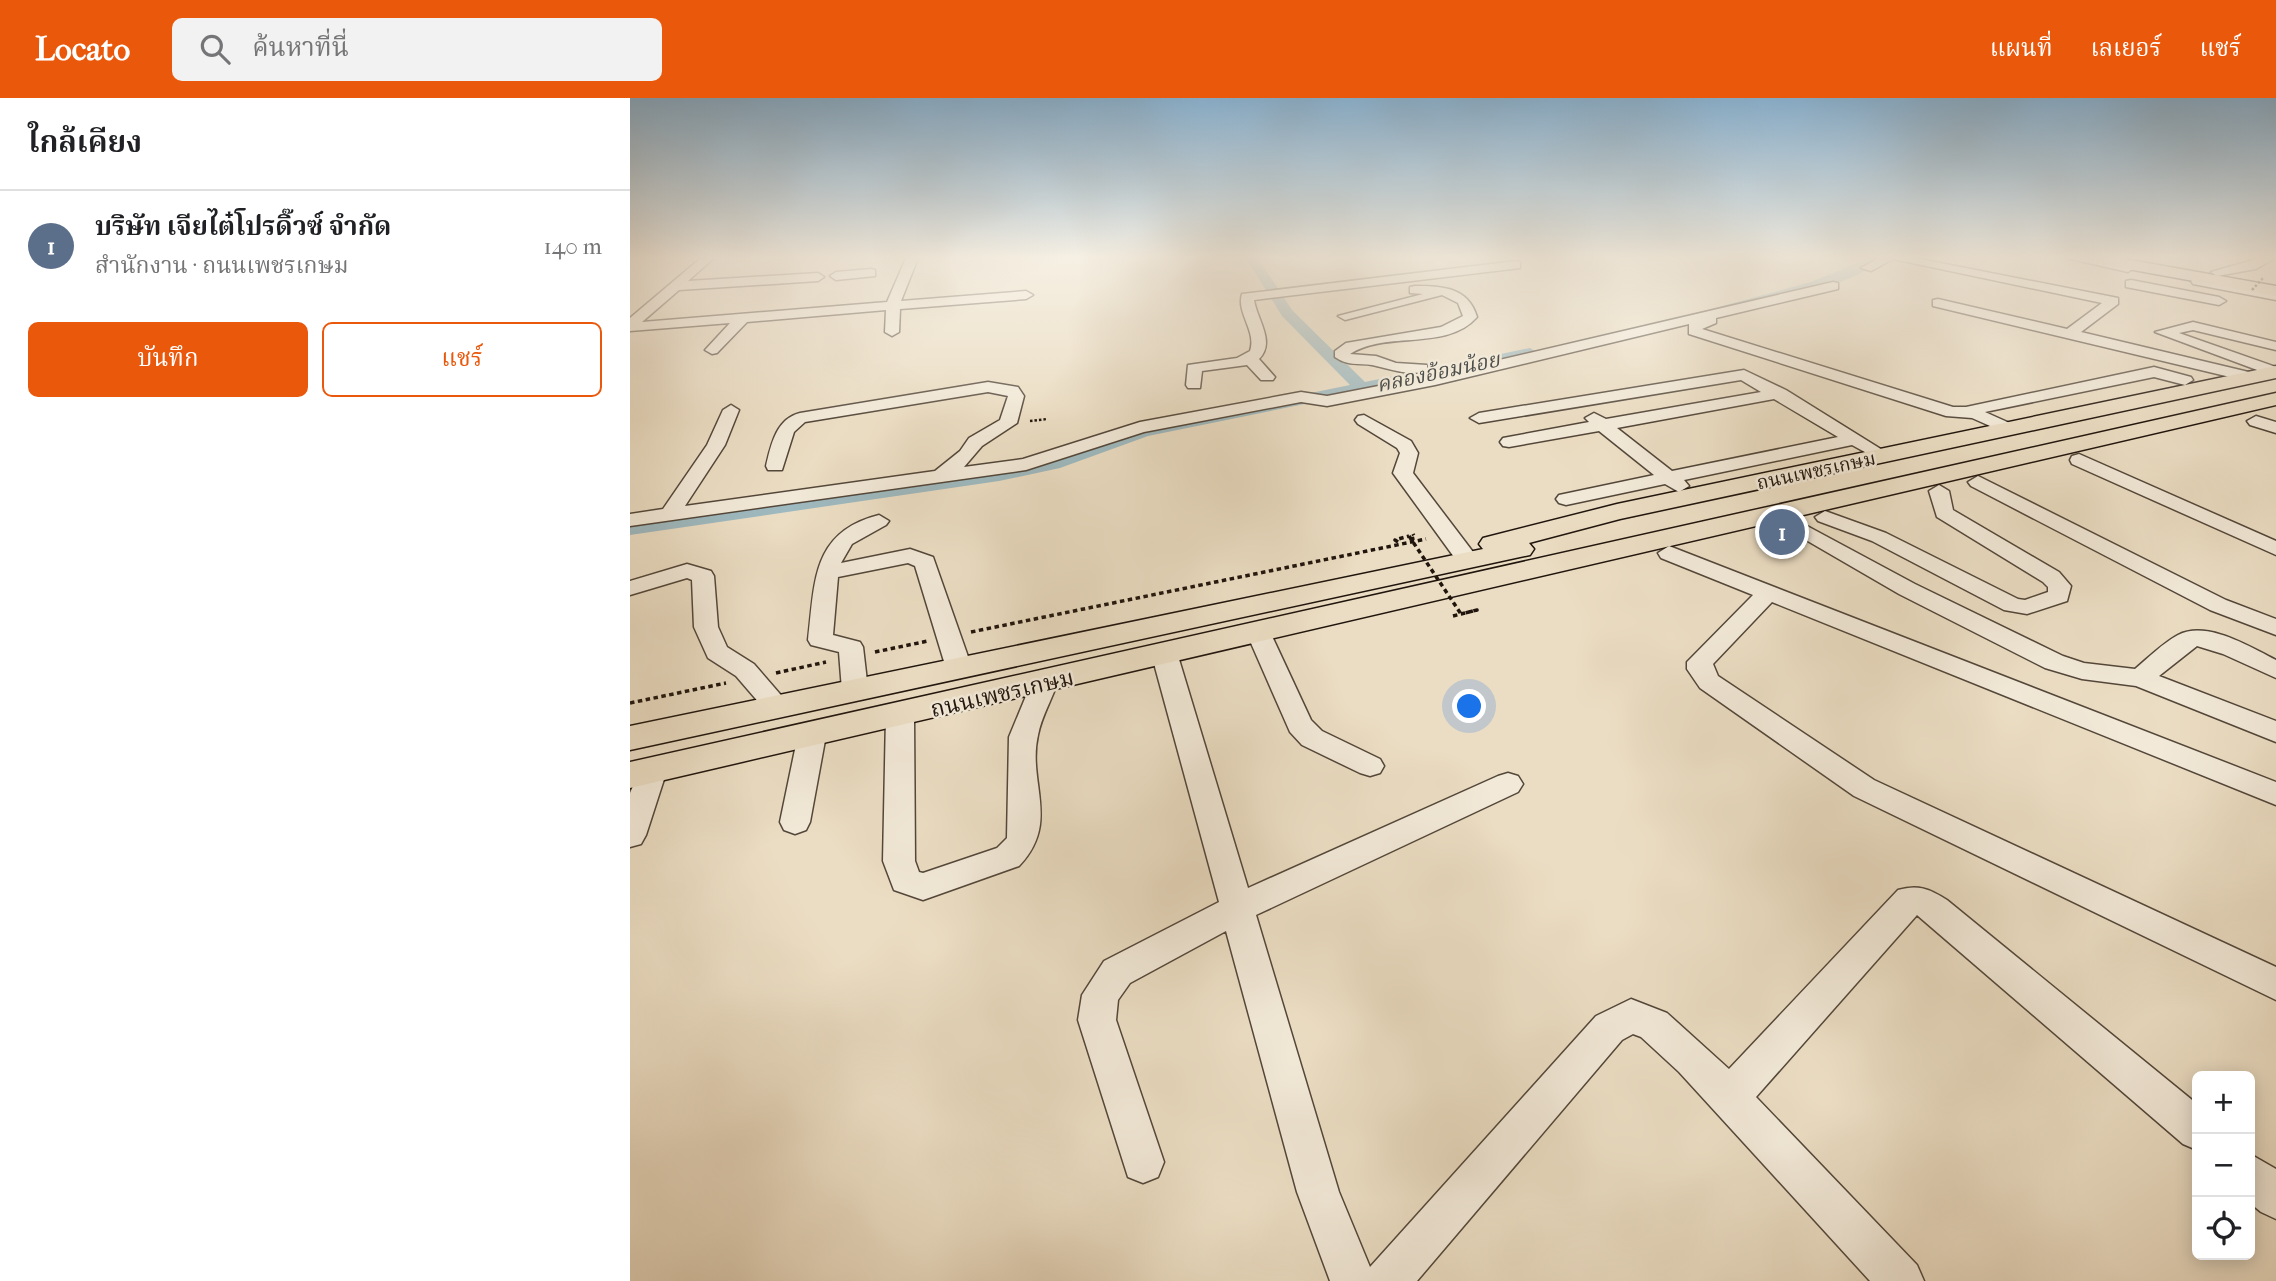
<!DOCTYPE html>
<html lang="th">
<meta charset="utf-8">
<style>
body{margin:0;font-family:"IM FELL French Canon","Noto Serif Thai",serif;background:#f2f2f2;color:#202124}
.controls{position:absolute;right:21px;bottom:21px;display:grid;overflow:hidden;border-radius:10px;box-shadow:0 4px 18px #0003}
.controls button{width:63px;height:63px;display:grid;place-items:center;padding:0;border:0;border-bottom:2px solid #e0e0e0;background:#fff;color:#202124;font:35px sans-serif}
.you{position:absolute;left:840px;top:609px;width:24px;height:24px;margin:-18px;border:5px solid #fff;border-radius:50%;background:#1a73e8;box-shadow:0 0 0 10px #1a73e833}
.badge{display:grid;place-items:center;width:46px;height:46px;border-radius:50%;background:#ea580c;color:#fff;font-size:23px;font-weight:700}
.pin{position:absolute;translate:-50% -50%;border:4px solid #fff;box-shadow:0 2px 7px #0006}
.list{margin:0;padding:0;list-style:none}
h2{display:flex;justify-content:space-between;align-items:center;height:91px;margin:0;padding:0 28px;font-size:30px}
h2 small{font-size:23px;font-weight:400;color:#757577}
.list li{display:grid;grid-template-columns:46px 1fr auto;gap:21px;align-items:center;box-sizing:border-box;height:112px;padding:0 28px;border-top:2px solid #e0e0e0}
.list b{display:block;font-size:26px;white-space:nowrap}
.list p{margin:0;font-size:23px;white-space:nowrap;color:#757577}
.list em{font-size:23px;font-style:normal;color:#757577}
.actions{display:flex;gap:14px;padding:21px 28px}
.actions a{flex:1;padding:16px 0;border:2px solid #ea580c;border-radius:10px;text-align:center;font-size:24px;color:#ea580c}
.actions .main{background:#ea580c;color:#fff}
.icon{flex:none;width:38px;height:38px;fill:none;stroke:currentColor;stroke-width:2;stroke-linecap:round;stroke-linejoin:round}
.map{position:relative;flex:none;width:1646px;height:1183px;overflow:hidden}
header{display:flex;align-items:center;gap:42px;box-sizing:border-box;height:98px;padding:0 35px;background:#ea580c;color:#fff}
header strong{font-size:33px}
nav{display:flex;gap:38px;margin-inline-start:auto;font-size:24px}
.search{width:490px;height:63px;background:#f2f2f2;display:flex;align-items:center;gap:18px;box-sizing:border-box;padding:0 24px;border-radius:10px;color:#757577;font-size:26px}
main{display:flex}
aside{flex:1;background:#fff}
.map>svg:first-child{display:block}
.lines{fill:none;stroke-linecap:round;stroke-linejoin:round}
.canal{fill:#9eb9bf;fill-rule:evenodd}
.minor-casing{stroke:#53473a;stroke-width:3}
.major-casing{stroke:#20150d;stroke-width:3}
.path-far1{stroke:#20150d;stroke-width:2.5;stroke-dasharray:2.5 2;stroke-linecap:butt}
.path{stroke:#20150d;stroke-width:3.5;stroke-dasharray:4.5 3.5;stroke-linecap:butt}
.minor{fill:#f2e9d8;fill-rule:evenodd}
.major{fill:#ebddc3;fill-rule:evenodd}
.path-bridge-far1{stroke:#20150d;stroke-width:2.5;stroke-dasharray:2.5 2;stroke-linecap:butt}
.path-bridge{stroke:#20150d;stroke-width:3.5;stroke-dasharray:4.5 3.5;stroke-linecap:butt}
.labels{text-anchor:middle;stroke-width:5;stroke-linejoin:round;paint-order:stroke}
.far-street-label{font-size:19px;fill:#20150d;stroke:#f2e9d8}
.far-water-label{font-size:21px;font-style:italic;fill:#4c4e4b;stroke:#f2e9d8}
.street-label{font-size:23px;fill:#20150d;stroke:#f2e9d8}
</style>
<header>
<strong>Locato</strong>
<div class="search"><svg class="icon" aria-label="search" viewBox="0 0 24 24"><circle cx="10" cy="10" r="6"/><path d="M15 15l6 6"/></svg>ค้นหาที่นี่</div>
<nav><a>แผนที่</a><a>เลเยอร์</a><a>แชร์</a></nav>
</header>
<main>
<aside>
<h2>ใกล้เคียง<small></small></h2>
<ul class="list">
<li><span class="badge" style="background:#5c6f8a">1</span><div><b>บริษัท เจียไต๋โปรดิ๊วซ์ จำกัด</b><p>สำนักงาน · ถนนเพชรเกษม</p></div><em>140 m</em></li>
</ul>
<div class="actions"><a class="main">บันทึก</a><a>แชร์</a></div>
</aside>
<div class="map">
<svg width="1646" height="1183" viewBox="0 0 1646 1183">
<rect width="100%" height="100%" fill="#ebddc3"/>
<filter id="stains"><feTurbulence type="fractalNoise" baseFrequency=".00286" numOctaves="4"/><feColorMatrix values="0 0 0 0 .2 0 0 0 0 .09 0 0 0 0 .02 0 0 0 .5 -.17"/></filter>
<radialGradient id="worn" r=".72"><stop offset=".6" stop-color="#630" stop-opacity="0"/><stop offset="1" stop-color="#630" stop-opacity=".3"/></radialGradient>
<g class="lines">
<path class="canal" d="M 616,160 L 628,160 L 662,212 L 735,284 L 900,250 L 908,255 L 900,260 L 518,338 L 430,370 L 369,383 L 0,437 L 0,425 L 369,371 L 418,361 L 514,329 L 720,287 L 652,218 Z
M 1239,160 L 1253,160 C 1219,192 1123,207 1077,218 L 1070,214 L 1181,184 Z"/>
<g class="minor-casing">
<path id="minor" d="M 71,160 L 84,160 L 58,183 L 188,175 L 194,179 L 188,183 L 49,192 L 12,224 L 257,204 L 276,160 L 288,160 L 271,203 L 396,193 L 403,197 L 396,201 L 270,211 L 269,234 L 262,238 L 255,234 L 256,212 L 117,224 L 87,255 L 82,256 L 75,252 L 100,225 L 0,233 L 0,220 Z
M 1249,160 L 1285,160 L 1488,200 L 1488,206 L 1451,234 L 1627,276 L 1629,279 L 1621,284 L 1303,208 L 1303,202 L 1308,201 L 1437,231 L 1472,205 L 1263,161 L 1241,173 L 1231,170 Z
M 1436,160 L 1461,160 L 1504,170 L 1498,174 Z
M 1630,160 L 1645,160 L 1626,171 L 1587,178 L 1581,174 Z
M 886,163 L 890,164 L 890,170 L 624,202 C 627,222 646,244 629,261 L 645,279 L 643,282 L 631,282 L 617,267 L 572,273 L 570,290 L 558,290 L 556,287 L 558,267 L 607,260 L 620,253 C 627,233 606,215 612,196 Z
M 241,171 L 245,172 L 245,178 L 206,182 L 200,178 L 206,174 Z
M 1567,179 L 1646,194 L 1646,202 L 1563,186 L 1561,183 Z
M 1501,182 L 1589,199 L 1596,203 L 1589,207 L 1496,189 L 1496,183 Z
M 1203,184 L 1208,185 L 1208,191 L 1086,220 L 1086,225 L 1072,231 L 1323,309 L 1336,309 L 1524,269 L 1561,279 L 1563,282 L 1555,287 L 1524,279 L 1355,314 L 1384,327 L 1387,331 L 1378,336 L 1342,320 L 1316,318 L 1059,236 L 1059,226 L 805,287 L 697,308 L 671,304 L 514,334 L 396,372 L 0,428 L 0,416 L 33,411 L 77,347 L 93,312 L 101,307 L 109,312 L 95,347 L 55,408 L 305,373 L 330,353 L 339,340 L 370,322 L 378,298 L 358,294 L 175,324 L 164,334 L 152,372 L 138,372 L 136,368 C 141,347 146,321 170,315 L 358,284 L 388,289 L 394,298 L 387,325 L 352,348 L 334,369 L 393,361 L 510,324 L 671,294 L 697,298 L 805,277 Z
M 785,188 C 812,188 838,189 847,219 C 816,254 757,232 720,256 L 746,258 L 766,265 L 797,267 L 797,273 C 776,278 761,271 742,267 C 728,265 717,268 705,259 L 705,253 L 716,245 L 811,229 L 833,218 L 828,205 L 812,197 L 715,222 L 708,218 L 793,196 L 780,195 L 780,189 Z
M 1563,224 L 1646,244 L 1646,252 L 1563,232 L 1549,235 L 1646,269 L 1646,279 L 1525,234 Z
M 1114,272 L 1156,292 L 1262,358 L 1253,364 L 1222,347 L 1054,382 L 1059,388 L 1049,394 L 1035,386 L 936,407 L 929,405 L 926,401 L 929,397 L 1024,377 L 969,333 L 879,349 L 873,348 L 870,344 L 873,340 L 959,324 L 955,320 L 964,315 L 976,321 L 1131,294 L 1111,282 L 849,325 L 840,320 L 849,315 ZM 1144,301 L 1208,339 L 1042,373 L 987,330 Z
M 734,317 L 781,343 L 788,355 L 783,375 L 843,454 L 840,459 L 824,459 L 763,375 L 770,355 L 767,350 L 728,326 L 725,322 L 728,318 Z
M 1626,318 L 1646,324 L 1646,335 L 1620,327 L 1617,323 Z
M 1449,356 L 1646,443 L 1646,457 L 1442,366 L 1440,362 L 1442,358 Z
M 1348,378 L 1596,502 L 1646,521 L 1646,537 L 1580,512 L 1341,388 L 1338,384 Z
M 1309,387 L 1319,393 L 1323,412 L 1429,474 L 1441,488 L 1437,503 L 1397,516 L 1374,512 L 1242,443 L 1188,423 L 1185,419 L 1195,413 L 1256,435 L 1388,501 L 1395,502 L 1418,494 L 1418,489 L 1413,484 L 1307,419 L 1299,393 Z
M 249,417 L 259,423 L 256,427 L 222,446 L 211,465 L 280,451 L 303,459 L 342,570 L 338,576 L 320,576 L 316,570 L 285,468 L 278,465 L 208,479 L 203,537 L 230,544 L 233,549 L 238,592 L 234,598 L 225,601 L 216,598 L 212,592 L 209,554 L 181,547 L 178,542 C 185,485 181,434 249,417 Z
M 1164,421 L 1285,486 L 1433,558 L 1454,565 L 1505,571 C 1518,560 1533,545 1548,537 C 1577,522 1620,549 1646,562 L 1646,580 L 1593,556 L 1567,548 L 1529,578 L 1646,623 L 1646,644 L 1506,588 L 1452,581 L 1415,570 L 1269,496 L 1157,431 L 1154,427 L 1157,423 Z
M 1039,448 L 1646,684 L 1646,707 L 1142,504 L 1083,566 L 1088,578 L 1244,682 L 1646,869 L 1646,902 L 1224,698 L 1070,590 L 1057,571 L 1057,564 L 1123,497 L 1031,460 L 1028,455 Z
M 57,466 L 81,473 L 84,478 L 88,529 L 97,549 L 124,566 L 156,603 L 160,609 L 156,615 L 147,618 L 138,615 L 106,578 L 78,560 L 64,529 L 62,482 L 57,480 L 0,497 L 0,483 Z
M 629,529 L 638,531 L 641,536 L 681,622 L 692,633 L 750,661 L 754,668 L 750,675 L 740,678 L 730,675 L 672,647 L 660,634 L 617,536 L 620,531 Z
M 535,550 L 544,552 L 548,558 L 618,790 L 868,678 L 878,675 L 888,678 L 893,686 L 888,694 L 626,817 L 709,1094 L 740,1169 L 966,918 L 1001,901 L 1037,915 L 1099,971 L 1268,792 C 1288,786 1300,791 1317,802 L 1567,1006 L 1567,1052 L 1553,1046 L 1287,817 L 1126,999 L 1287,1167 L 1294,1183 L 1240,1183 L 1049,974 L 1011,939 L 1003,936 L 992,942 L 787,1183 L 700,1183 L 667,1094 L 596,833 L 500,885 L 488,902 L 486,922 L 534,1064 L 528,1079 L 513,1085 L 498,1079 L 448,922 L 452,897 L 474,863 L 589,804 L 522,558 L 526,552 Z
M 414,578 L 423,580 L 427,586 C 421,603 411,620 408,637 C 397,685 431,724 389,768 L 293,802 L 264,792 L 253,763 L 256,618 L 260,611 L 270,609 L 280,611 L 284,618 L 285,763 L 289,774 L 293,775 L 367,750 L 377,740 L 379,639 L 401,586 L 405,580 Z
M 182,627 L 192,630 L 196,637 L 180,724 L 176,732 L 165,736 L 154,732 L 150,724 L 168,637 L 172,630 Z
M 23,662 L 33,665 L 37,672 L 16,737 L 11,746 L 0,749 L 0,695 L 13,665 Z
M 1620,1056 L 1646,1071 L 1646,1121 L 1631,1114 L 1620,1105 Z"/>
</g>
<g class="major-casing">
<path id="major" d="M 1458,160 L 1489,160 L 1646,188 L 1646,198 L 1465,165 Z
M 1646,268 L 1646,280 L 990,421 L 899,445 L 904,451 L 900,457 L 890,459 L 0,652 L 0,628 L 853,451 L 849,446 L 853,440 L 987,406 Z
M 1646,295 L 1646,307 L 0,690 L 0,664 Z"/>
</g>
<path class="path-far1" d="M 400,323 L 417,321"/>
<path class="path" d="M 780,441 L 785,440 L 783,436
M 768,444 L 765,442 L 779,438
M 823,518 L 847,512 L 831,516
M 341,534 L 796,441
M 245,554 L 298,543
M 146,575 L 196,564
M 0,605 L 96,585"/>
<use href="#minor" class="minor"/>
<use href="#major" class="major"/>
<path class="path-bridge-far1" d="M 1622,192 L 1634,179"/>
<path class="path-bridge" d="M 779,438 L 831,516"/>
</g>
<linearGradient id="sky" x2="0" y2="1"><stop stop-color="#8ab6d8"/><stop offset="0.49" stop-color="#f6f0e4"/><stop offset="1" stop-color="#f6f0e4" stop-opacity="0"/></linearGradient>
<rect width="1646" height="325" fill="url(#sky)"/>
<g class="labels">
<g class="far-street-label">
<text transform="translate(1186 372) rotate(-12)" y="7">ถนนเพชรเกษม</text>
</g>
<g class="far-water-label">
<text transform="translate(808 274) rotate(-12)" y="7">คลองอ้อมน้อย</text>
</g>
<g class="street-label">
<text transform="translate(372 595) rotate(-13)" y="8">ถนนเพชรเกษม</text>
</g>
</g>
<rect width="100%" height="100%" filter="url(#stains)"/>
<rect width="100%" height="100%" fill="url(#worn)"/>
</svg>
<div class="controls">
<button>+</button>
<button>−</button>
<button><svg class="icon" aria-label="locate" viewBox="0 0 24 24"><circle cx="12" cy="12" r="6"/><path d="M12 2v4M12 18v4M2 12h4M18 12h4"/></svg></button>
</div>
<div class="you"></div>
<div class="pin badge" style="left:1152px;top:434px;background:#5c6f8a">1</div>
</div>
</main>
